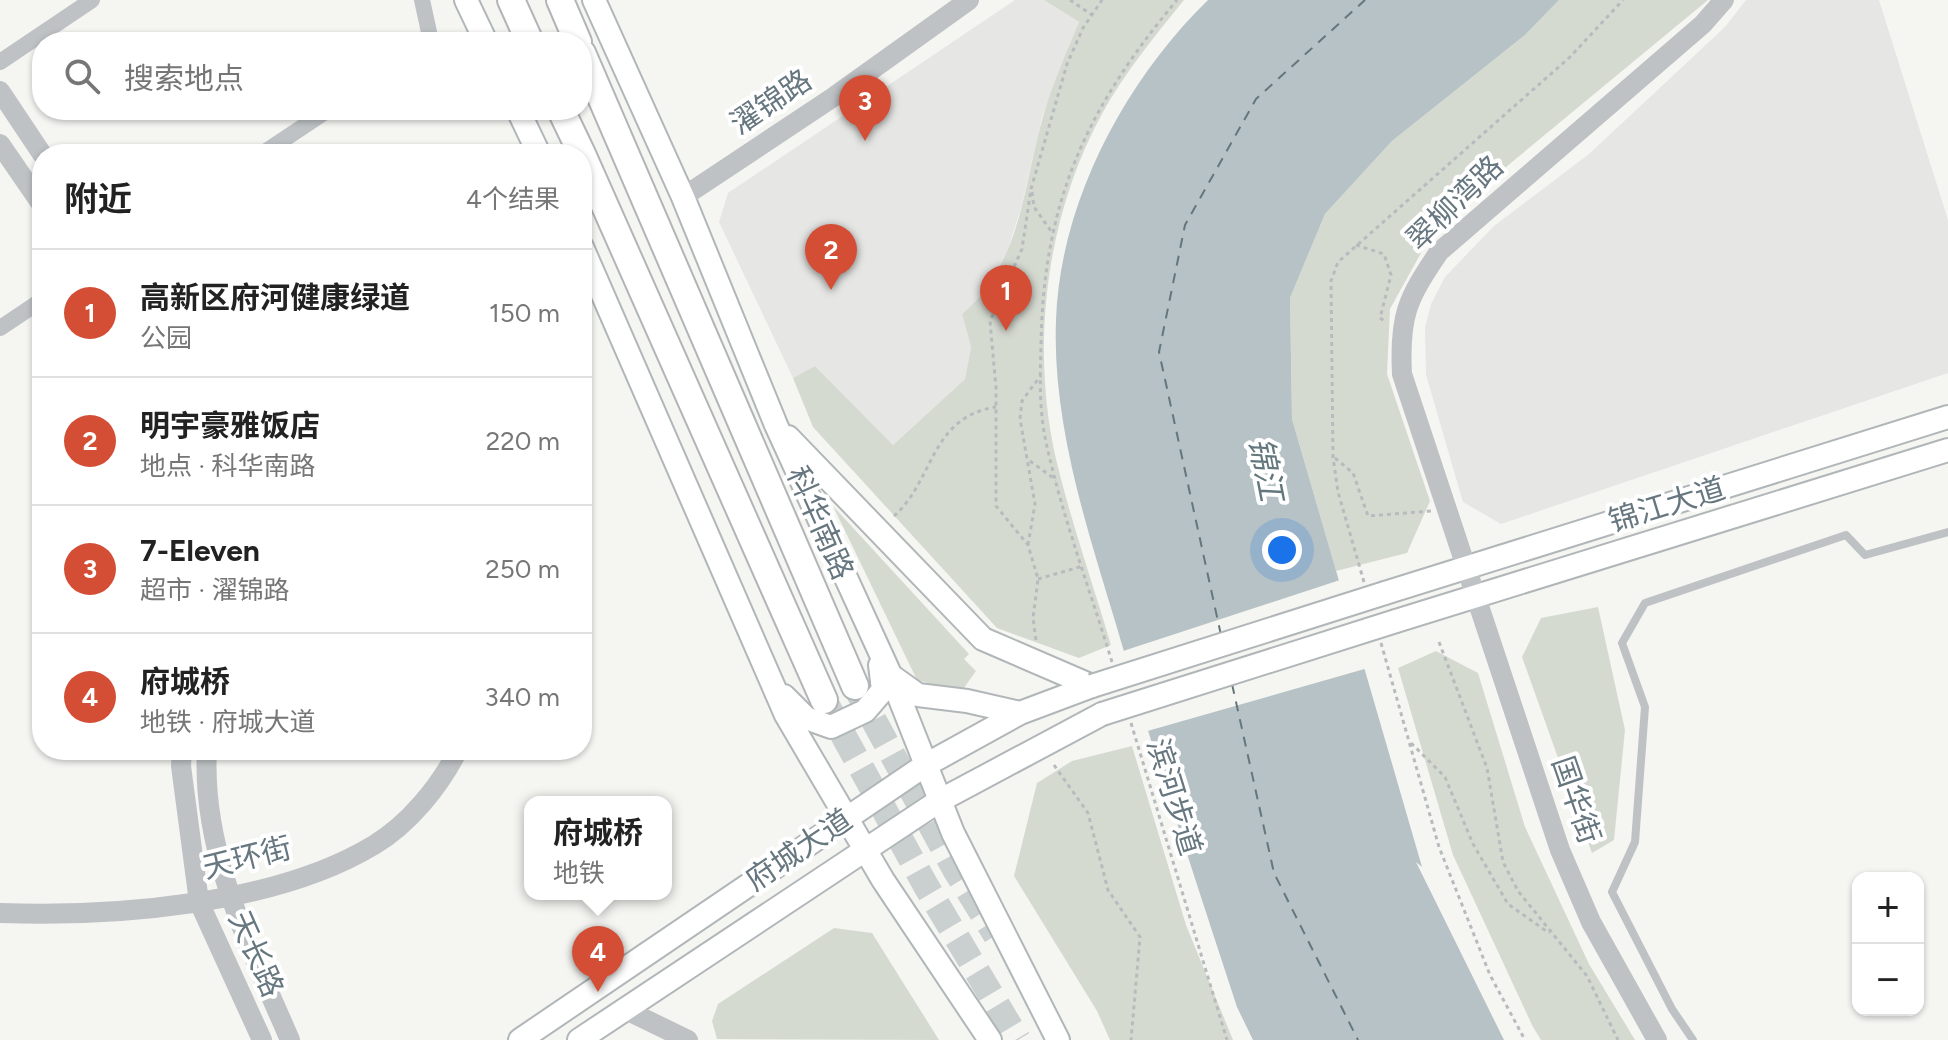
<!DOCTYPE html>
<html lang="zh">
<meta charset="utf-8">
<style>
body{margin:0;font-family:Figtree,"Noto Sans SC",sans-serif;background:#f6f6f6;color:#222}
.controls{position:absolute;right:24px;bottom:24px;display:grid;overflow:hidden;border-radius:16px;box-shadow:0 2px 6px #0004}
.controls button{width:72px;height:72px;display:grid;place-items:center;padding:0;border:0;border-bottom:2px solid #e0e0e0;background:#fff;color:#222;font:40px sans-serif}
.you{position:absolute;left:1282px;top:550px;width:28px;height:28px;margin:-20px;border:6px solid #fff;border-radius:50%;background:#1a73e8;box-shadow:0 0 0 12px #1a73e833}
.badge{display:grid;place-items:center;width:52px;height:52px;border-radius:50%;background:#d34e34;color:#fff;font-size:26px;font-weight:700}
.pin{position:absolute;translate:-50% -66px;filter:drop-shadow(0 2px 4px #0008)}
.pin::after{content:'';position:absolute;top:42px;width:28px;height:24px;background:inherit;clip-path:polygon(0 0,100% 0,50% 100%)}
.popup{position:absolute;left:524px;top:796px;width:148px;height:104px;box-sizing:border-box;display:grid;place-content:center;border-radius:16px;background:#fff;filter:drop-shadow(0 2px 6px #0005);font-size:26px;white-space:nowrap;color:#767676}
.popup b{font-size:30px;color:#222}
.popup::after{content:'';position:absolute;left:50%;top:100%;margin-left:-16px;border:16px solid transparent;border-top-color:#fff}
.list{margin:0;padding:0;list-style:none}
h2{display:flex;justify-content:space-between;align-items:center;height:104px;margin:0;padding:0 32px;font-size:34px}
h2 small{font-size:26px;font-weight:400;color:#767676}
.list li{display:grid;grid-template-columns:52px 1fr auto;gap:24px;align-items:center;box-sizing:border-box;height:128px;padding:0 32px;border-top:2px solid #e0e0e0}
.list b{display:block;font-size:30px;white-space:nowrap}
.list p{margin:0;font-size:26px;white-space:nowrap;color:#767676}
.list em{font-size:26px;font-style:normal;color:#767676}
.icon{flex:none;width:44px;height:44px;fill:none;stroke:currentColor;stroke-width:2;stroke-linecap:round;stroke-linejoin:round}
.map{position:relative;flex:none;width:1948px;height:1040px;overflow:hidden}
.search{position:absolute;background:#fff;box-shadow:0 2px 6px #0004;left:32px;top:32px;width:560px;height:88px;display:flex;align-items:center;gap:20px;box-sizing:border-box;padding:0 28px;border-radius:32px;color:#767676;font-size:30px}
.panel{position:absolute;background:#fff;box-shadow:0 2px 6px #0004;left:32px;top:144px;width:560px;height:616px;border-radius:32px}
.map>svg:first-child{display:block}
.built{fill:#e6e6e5}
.green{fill:#d5dad1}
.water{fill:#b6c2c5}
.pier{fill:#f5f5f2}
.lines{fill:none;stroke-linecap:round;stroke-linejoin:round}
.ferry{stroke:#63777d;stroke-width:2;stroke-dasharray:10 8;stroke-linecap:butt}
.trunk-tunnel{stroke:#cacfd0;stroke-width:26;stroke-dasharray:26 13;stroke-linecap:butt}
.secondary-casing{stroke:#b1b6b9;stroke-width:26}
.trunk-casing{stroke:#b1b5b7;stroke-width:30}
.path{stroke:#b8bbbd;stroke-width:3;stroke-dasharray:4 4;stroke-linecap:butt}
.service{stroke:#bec2c5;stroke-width:8}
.minor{stroke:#bec2c5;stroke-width:16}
.tertiary{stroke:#bec2c5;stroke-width:20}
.secondary{stroke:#fff;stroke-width:22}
.trunk{stroke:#fff;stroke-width:26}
.secondary-bridge-casing{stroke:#b1b6b9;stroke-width:26;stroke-linecap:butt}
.secondary-bridge{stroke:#fff;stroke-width:22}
.labels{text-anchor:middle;stroke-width:8;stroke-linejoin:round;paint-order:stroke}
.street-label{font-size:30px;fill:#677780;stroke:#fff}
.water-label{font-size:32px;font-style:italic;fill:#63777d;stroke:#fff}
</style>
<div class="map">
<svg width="1948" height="1040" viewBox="0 0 1948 1040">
<rect width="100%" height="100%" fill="#f5f5f2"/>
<path class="built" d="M 1015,0 L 1044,0 L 1079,22 L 1042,117 L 1022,204 L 1001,272 L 979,300 L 962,314 L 971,347 L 965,379 L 893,445 L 815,366 L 793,378 L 719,222 L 728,193 Z
M 1746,0 L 1879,0 L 1948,220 L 1948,373 L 1501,524 L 1463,502 L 1426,375 L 1425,328 L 1431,304 L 1445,277 L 1494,226 L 1589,154 L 1725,27 Z"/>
<path class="green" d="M 1044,0 L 1184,0 C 1155,36 1125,72 1103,112 C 1046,215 1030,345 1056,459 C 1071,522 1093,584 1111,645 L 1079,658 L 997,628 L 813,427 L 793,378 L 815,366 L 893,445 L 965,379 L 971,347 L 962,314 C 1020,266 1023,189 1042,120 C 1051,87 1066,54 1079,22 Z
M 1559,0 L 1708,0 L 1437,224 L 1390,309 L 1387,374 L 1430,501 L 1407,553 L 1336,571 L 1292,419 L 1290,298 L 1325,214 L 1392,141 L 1525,35 Z
M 833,506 L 969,654 L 964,659 L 976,671 L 961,692 L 917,680 Z
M 1598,607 L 1625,730 L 1614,840 L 1592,853 L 1522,657 L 1541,618 Z
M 1436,651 L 1478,673 L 1525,827 L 1589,964 L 1635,1040 L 1541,1040 L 1533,1027 L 1453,855 L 1398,668 Z
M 1132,746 L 1186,925 L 1233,1040 L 1110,1040 L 1097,1011 L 1014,876 L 1037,783 L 1072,761 Z
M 834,928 L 872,933 L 939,1040 L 717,1039 L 712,1021 L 718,1004 Z"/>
<path class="water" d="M 1208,0 L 1559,0 L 1525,35 L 1392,141 L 1325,214 L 1290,298 L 1292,419 L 1422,867 L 1416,862 L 1504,1040 L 1253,1040 L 1237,1007 C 1195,879 1153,751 1115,621 C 1086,525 1052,422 1056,320 C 1060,202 1125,81 1208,0 Z"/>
<path class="pier" d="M 1343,579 L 1368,668 L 1144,732 L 1120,652 Z"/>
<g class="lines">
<path class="ferry" d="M 1221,635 L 1159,352 L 1185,225 L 1256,99 L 1365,0
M 1232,684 L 1274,873 L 1358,1040"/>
<path class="trunk-tunnel" d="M 855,686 L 956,871 L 996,935
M 824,700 L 926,886 L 1018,1040"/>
<g class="secondary-casing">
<path id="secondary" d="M 466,0 L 486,42
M 594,0 L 683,197 L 776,425 L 890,674 L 953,833 L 1058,1040
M 518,110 L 539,154
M 582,247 L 786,715 L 883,880 L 990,1040
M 788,437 L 983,639 L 1092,686
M 1385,593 L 1948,417
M 1396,621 L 1948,450
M 890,675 L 918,695 L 967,701 L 1020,713
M 784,696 L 806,718 L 831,727 L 865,711 L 883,690 L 880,665
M 520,1040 L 924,766 L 1020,713 L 1092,686
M 579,1040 L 939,801 L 1102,714"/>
</g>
<g class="trunk-casing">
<path id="trunk" d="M 511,0 L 530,42
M 560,0 L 578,42
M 582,53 L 855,686
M 561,110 L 582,154
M 582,154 L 824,700"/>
</g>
<path class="path" d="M 1070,0 L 1092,15
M 1032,192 L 1034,207 L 1051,231
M 1356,245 L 1384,254 L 1391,275 L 1380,318 L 1386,322
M 1335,458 L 1353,473 L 1368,516 L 1431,511
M 1030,461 L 1056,480
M 894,516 C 934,481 930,417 996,407
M 1028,545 L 1035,504 L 1020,419 L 1022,401 L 1041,375
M 1038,579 L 1083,566
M 1364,582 L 1338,492 L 1333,457 L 1331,281 L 1338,262 L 1570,57 L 1623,0
M 1036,640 L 1033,618 L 1038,579 L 1028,545 L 996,506 L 996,388 L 990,321 L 1022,249 L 1031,189 L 1067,64 L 1083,28 L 1102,0
M 1439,642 L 1487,768 L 1503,862 L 1518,891 L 1587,976 L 1618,1040
M 1381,643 L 1439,847 L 1490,975 L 1525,1040
M 1112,662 C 1090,590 1062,516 1046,442 C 1039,410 1040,378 1041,346 C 1043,202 1086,109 1177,0
M 1131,723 L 1227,1040
M 1411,743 L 1445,777 L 1473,844 L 1508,904 L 1549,933
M 1054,765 L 1088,813 L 1108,890 L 1140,937 L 1131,1040"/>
<path class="service" d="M 1693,1040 L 1672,1009 L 1612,892 L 1635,842 L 1645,707 L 1622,643 L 1645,603 L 1846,535 L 1865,555 L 1948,532"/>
<path class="minor" d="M 422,0 L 429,32 L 425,42
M 0,62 L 92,0
M 262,154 L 328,110
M 0,328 L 42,300"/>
<path class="tertiary" d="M 0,91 L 42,154
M 0,144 L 42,205
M 683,197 L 835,96 L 969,0
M 182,750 L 181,766 L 199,902 L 262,1040
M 207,750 C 201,852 251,949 290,1040
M 0,913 C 114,917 275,905 374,845 C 409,824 440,786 458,750
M 624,1009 L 688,1040
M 1657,1040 L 1591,922 L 1560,850 L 1402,374 C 1399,316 1407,299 1439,252 L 1703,24 L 1724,0"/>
<use href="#secondary" class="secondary"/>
<use href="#trunk" class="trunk"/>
<g class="secondary-bridge-casing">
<path id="secondary-bridge" d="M 1092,686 L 1385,593
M 1102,714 L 1396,621"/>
</g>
<use href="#secondary-bridge" class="secondary-bridge"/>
</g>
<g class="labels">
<g class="street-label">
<text transform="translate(771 102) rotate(-34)" y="10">濯锦路</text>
<text transform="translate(1455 203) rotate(-44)" y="10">翠柳湾路</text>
<text transform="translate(1667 505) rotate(-17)" y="10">锦江大道</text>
<text transform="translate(820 523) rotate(66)" y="10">科华南路</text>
<text transform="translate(1174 797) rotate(73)" y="10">滨河步道</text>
<text transform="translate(1576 800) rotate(71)" y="10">国华街</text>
<text transform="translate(799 850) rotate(-34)" y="10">府城大道</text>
<text transform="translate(247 858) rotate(-14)" y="10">天环街</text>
<text transform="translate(256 954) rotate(66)" y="10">天长路</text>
</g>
<g class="water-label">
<text transform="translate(1266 469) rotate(79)" y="11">锦江</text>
</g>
</g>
</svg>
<div class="controls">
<button>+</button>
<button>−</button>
</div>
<div class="you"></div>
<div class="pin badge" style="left:1006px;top:331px">1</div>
<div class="pin badge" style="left:831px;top:290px">2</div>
<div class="pin badge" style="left:865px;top:141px">3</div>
<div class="pin badge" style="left:598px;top:992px">4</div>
<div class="popup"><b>府城桥</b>地铁</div>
<div class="search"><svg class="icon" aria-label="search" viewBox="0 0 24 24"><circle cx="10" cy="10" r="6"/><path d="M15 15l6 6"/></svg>搜索地点</div>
<section class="panel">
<h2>附近<small>4个结果</small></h2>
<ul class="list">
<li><span class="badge">1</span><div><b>高新区府河健康绿道</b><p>公园</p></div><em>150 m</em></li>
<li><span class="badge">2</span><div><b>明宇豪雅饭店</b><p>地点 · 科华南路</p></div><em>220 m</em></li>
<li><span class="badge">3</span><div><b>7-Eleven</b><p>超市 · 濯锦路</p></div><em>250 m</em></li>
<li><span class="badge">4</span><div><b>府城桥</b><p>地铁 · 府城大道</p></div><em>340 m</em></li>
</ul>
</section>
</div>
